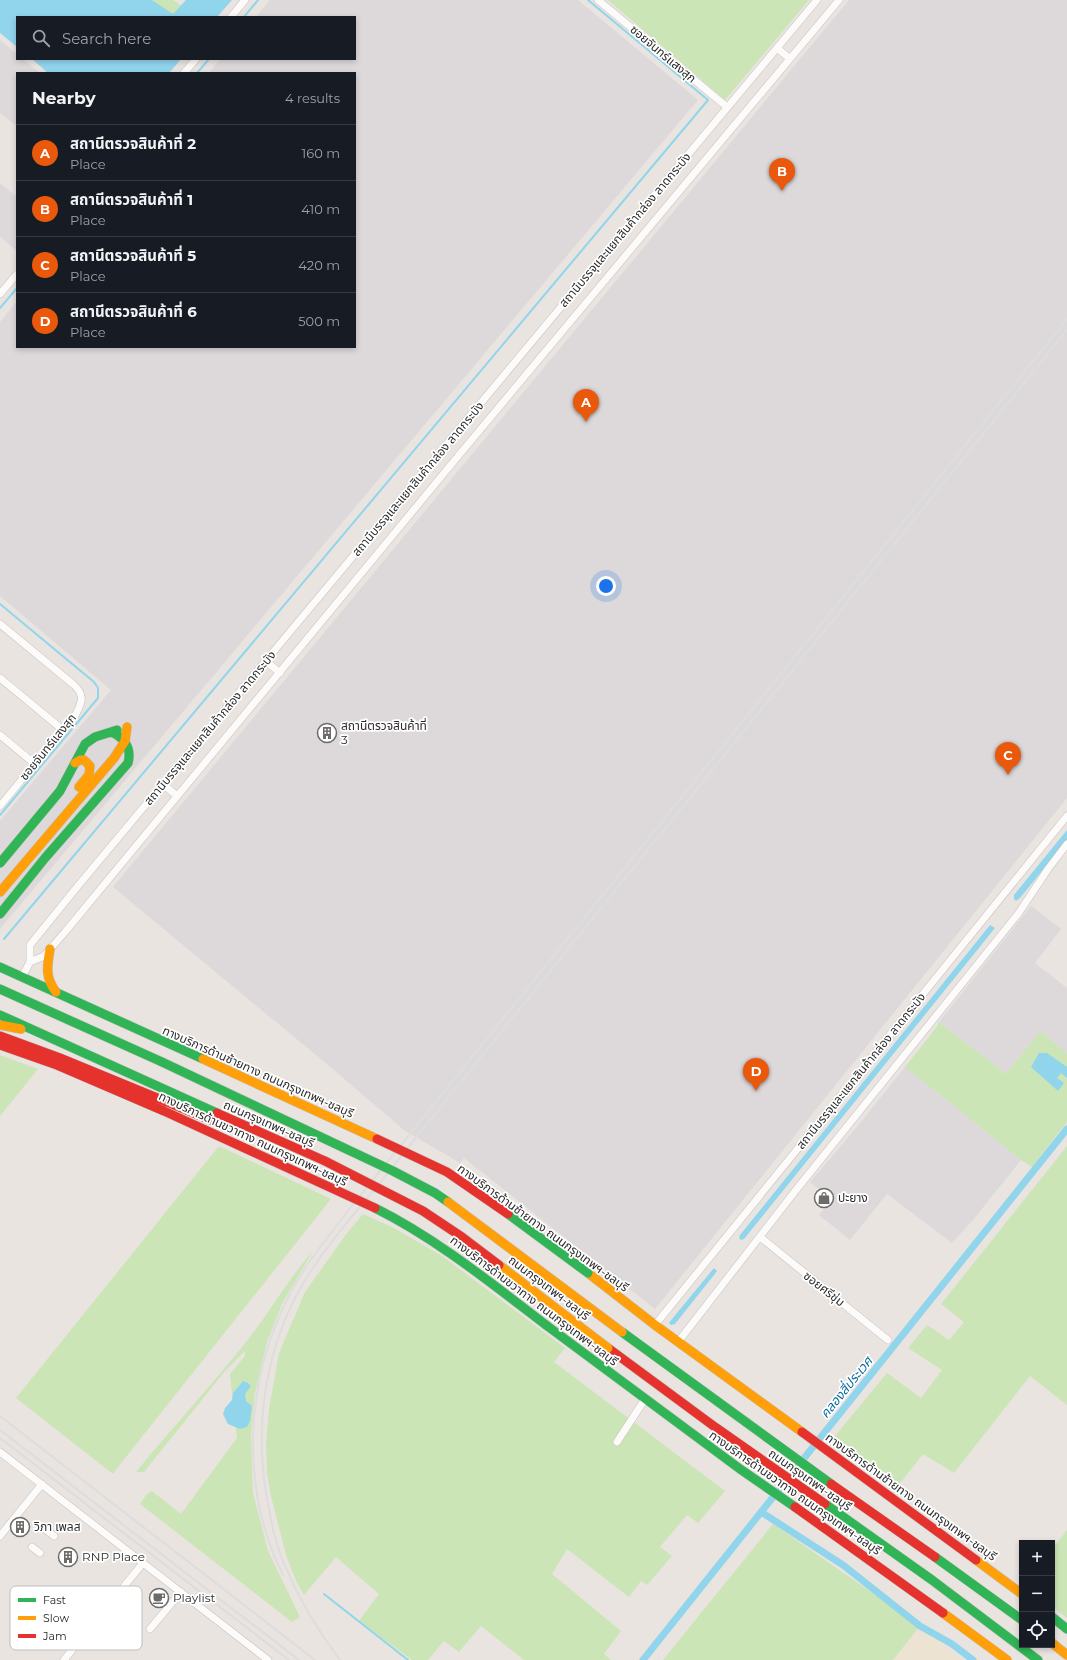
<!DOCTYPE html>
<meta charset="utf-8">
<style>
body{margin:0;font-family:Montserrat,"Noto Sans Thai",sans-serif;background:#20242c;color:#f1f3f6}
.controls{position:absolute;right:12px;bottom:12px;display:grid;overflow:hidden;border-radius:0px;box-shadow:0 2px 6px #0003}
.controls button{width:36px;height:36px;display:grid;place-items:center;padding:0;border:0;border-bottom:1px solid #363941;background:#171b24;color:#f1f3f6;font:20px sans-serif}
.you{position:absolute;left:606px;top:586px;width:14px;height:14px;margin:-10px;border:3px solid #fff;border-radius:50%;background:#1a73e8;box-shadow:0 0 0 6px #1a73e833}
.badge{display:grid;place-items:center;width:26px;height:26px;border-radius:50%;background:#ea580c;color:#fff;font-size:13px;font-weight:700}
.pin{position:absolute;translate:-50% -33px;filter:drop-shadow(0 1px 2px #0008)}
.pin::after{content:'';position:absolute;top:21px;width:14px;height:12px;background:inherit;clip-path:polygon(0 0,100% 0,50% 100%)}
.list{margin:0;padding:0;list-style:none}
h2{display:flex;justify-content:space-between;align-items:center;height:52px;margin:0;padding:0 16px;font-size:17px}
h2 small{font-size:13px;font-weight:400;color:#9ea1a6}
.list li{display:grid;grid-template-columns:26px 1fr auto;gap:12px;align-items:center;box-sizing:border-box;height:56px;padding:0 16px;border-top:1px solid #363941}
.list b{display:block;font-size:15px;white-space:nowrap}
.list p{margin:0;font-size:13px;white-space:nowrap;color:#9ea1a6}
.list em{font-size:13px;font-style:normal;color:#9ea1a6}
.icon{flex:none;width:22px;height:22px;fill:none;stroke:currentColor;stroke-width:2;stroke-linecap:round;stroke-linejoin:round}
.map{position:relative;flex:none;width:1067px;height:1660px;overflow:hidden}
.search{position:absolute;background:#171b24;box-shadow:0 2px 6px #0003;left:16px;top:16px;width:340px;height:44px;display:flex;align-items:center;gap:10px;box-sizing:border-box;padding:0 14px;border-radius:0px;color:#9ea1a6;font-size:15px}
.panel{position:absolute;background:#171b24;box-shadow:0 2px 6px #0003;left:16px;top:72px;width:340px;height:276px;border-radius:0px}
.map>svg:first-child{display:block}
.industrial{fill:#ddd9db}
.education{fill:#ece3d3}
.green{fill:#cbe5b7}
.water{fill:#91d5ec}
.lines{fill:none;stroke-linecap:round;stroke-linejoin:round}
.stream{stroke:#91d5ec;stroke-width:2}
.canal{stroke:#91d5ec;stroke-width:7}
.street-casing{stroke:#c2c0c1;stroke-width:8}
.fast-casing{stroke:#c2c0c1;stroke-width:10}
.slow-casing{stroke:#c2c0c1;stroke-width:10}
.jam-casing{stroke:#c2c0c1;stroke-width:10}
.street{stroke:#fcfbfa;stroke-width:7}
.fast{stroke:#30b455;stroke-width:9}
.slow{stroke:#ff9f0a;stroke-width:9}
.jam{stroke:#e5322d;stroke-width:9}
.rail{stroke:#ddddde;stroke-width:2}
.fast-bridge-casing{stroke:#c2c0c1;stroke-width:10;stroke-linecap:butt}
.slow-bridge-casing{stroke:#c2c0c1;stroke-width:10;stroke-linecap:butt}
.jam-bridge-casing{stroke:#c2c0c1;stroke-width:10;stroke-linecap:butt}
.fast-bridge{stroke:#30b455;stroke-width:9}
.slow-bridge{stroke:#ff9f0a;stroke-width:9}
.jam-bridge{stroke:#e5322d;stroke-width:9}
.labels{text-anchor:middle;stroke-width:3.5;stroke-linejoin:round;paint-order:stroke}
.street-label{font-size:12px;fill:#2a2a2a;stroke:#fff}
.poi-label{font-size:12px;fill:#2a2a2a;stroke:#fff;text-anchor:start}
.water-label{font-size:13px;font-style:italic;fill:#0a6c9e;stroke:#fff}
.key{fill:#fff;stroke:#bfbfbf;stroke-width:1}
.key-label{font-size:11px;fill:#2a2a2a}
</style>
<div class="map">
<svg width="1067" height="1660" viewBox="0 0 1067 1660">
<rect width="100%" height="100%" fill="#e9e4df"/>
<path class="industrial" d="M 270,0 L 578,0 L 698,100 L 0,929 L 0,821 L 111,690 L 0,596 L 0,322 L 17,301 L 17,347 L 355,347 L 355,73 L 209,73 L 220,59 L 355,59 L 355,17 L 256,17 Z
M 849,0 L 1067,0 L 1067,798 L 655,1309 L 464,1158 L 460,1163 L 404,1130 L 334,1070 L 113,887 Z
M 0,40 L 17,54 L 17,59 L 23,59 L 40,73 L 17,73 L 17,126 L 0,113 Z
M 0,183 L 17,197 L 17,251 L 0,237 Z
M 1031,906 L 1061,929 L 1035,963 L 1067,988 L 1067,1053 L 1040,1031 L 1006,1074 L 939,1022 Z
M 905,1067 L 1021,1160 L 973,1220 L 952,1243 L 887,1194 L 850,1240 L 819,1215 L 832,1199 L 810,1182 L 857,1127 Z"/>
<path class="education" d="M 920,1626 L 962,1660 L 893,1660 Z"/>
<path class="green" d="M 152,0 L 173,0 L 182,6 L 173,15 Z
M 608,0 L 809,0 L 725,100 Z
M 939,1022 L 1006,1074 L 1040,1031 L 1067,1053 L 1067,1122 L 1032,1167 L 1021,1160 L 905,1067 L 936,1028 Z
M 0,1055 L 38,1069 L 0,1116 Z
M 219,1146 L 331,1199 L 118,1467 L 113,1474 L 16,1398 Z
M 1067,1146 L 1067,1405 L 1030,1376 L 954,1473 L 923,1454 L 897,1487 L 830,1442 L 887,1373 L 921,1398 L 942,1370 L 908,1348 L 927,1325 L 949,1340 L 964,1322 L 941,1304 Z
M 363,1214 L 394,1228 L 442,1256 L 565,1348 L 554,1362 L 725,1491 L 698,1523 L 687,1515 L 660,1547 L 672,1556 L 647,1585 L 641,1581 L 629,1597 L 567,1549 L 552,1574 L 621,1631 L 604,1654 L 611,1660 L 524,1660 L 481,1626 L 459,1652 L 444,1641 L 428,1660 L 412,1660 L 359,1621 L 379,1594 L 336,1557 L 304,1595 L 296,1581 L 286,1555 L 271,1496 L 267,1473 L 266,1443 L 269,1409 L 279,1353 L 305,1292 L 347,1233 Z
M 313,1251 L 282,1304 L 267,1342 L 255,1393 L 251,1434 L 253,1493 L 268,1551 L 300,1617 L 292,1622 L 140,1504 L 147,1494 L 152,1491 L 181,1514 L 237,1438 L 230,1374 L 245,1356 L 245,1351 L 225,1371 L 144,1472 L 136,1472 C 172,1428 211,1386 246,1342 C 270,1312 288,1279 313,1251 Z
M 773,1524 L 920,1626 L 893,1660 L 663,1660 Z
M 1067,1530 L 1067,1618 L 1052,1606 L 1052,1549 Z"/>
<path class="water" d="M 0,0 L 152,0 L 173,14 L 186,0 L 232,0 L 217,17 L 17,17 L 17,47 L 0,33 Z
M 32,59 L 181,59 L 169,73 L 48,73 Z
M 1067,830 L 1067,840 L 1020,898 L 1016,901 L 1014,899 L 1014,895 Z
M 990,925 L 995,928 L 744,1239 L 741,1240 L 739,1238 L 740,1235 Z
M 1039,1053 L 1047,1053 L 1067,1067 L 1067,1078 L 1061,1073 L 1057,1078 L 1064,1083 L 1058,1091 L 1031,1067 Z
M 714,1268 L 717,1271 L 714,1275 L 675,1324 L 671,1325 L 669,1323 L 672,1319 Z
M 243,1381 L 248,1383 L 251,1386 L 245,1394 L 246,1401 L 252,1406 L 250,1421 L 247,1427 L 240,1429 L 228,1424 L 223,1414 L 225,1408 L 232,1400 L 233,1393 Z"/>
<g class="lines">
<path class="stream" d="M 244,17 L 258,0
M 197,73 L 209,59
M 0,308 L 17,288
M 0,604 L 94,682 L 98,688 L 98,698 L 0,815
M 4,939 L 708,100 L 588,0
M 324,1594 L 408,1660"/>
<path class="canal" d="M 761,1512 L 843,1565 L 920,1626 L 952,1644 L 973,1660
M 643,1660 L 1067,1129"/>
<g class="street-casing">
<path id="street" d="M 598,0 L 727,107
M 231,17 L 245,0
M 777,48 L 789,58
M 184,73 L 196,59
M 0,294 L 17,274
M 0,624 L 74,685 C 85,695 82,702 76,714 L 0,806
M 266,661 L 280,673
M 0,678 L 63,730
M 0,735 L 35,764
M 163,784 L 177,796
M 30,962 L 30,945 L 77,887 L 817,0
M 22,977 L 30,962 L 44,956 L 65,932 L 459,455 L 839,0
M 760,1237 L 888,1340
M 655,1325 L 1067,816
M 678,1342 L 796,1190 L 1018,914 L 1048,869 L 1067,844
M 617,1442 L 645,1399
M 0,1452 L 268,1660
M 45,1529 L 54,1536
M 0,1536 L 42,1484
M 32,1547 L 40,1553
M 150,1629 L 181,1592
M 64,1660 L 143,1563"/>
</g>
<g class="fast-casing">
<path id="fast" d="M 0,863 L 60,791 L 85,744 L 95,737 L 117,730
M 0,914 L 45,858 L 128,763 C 132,748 125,739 112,732
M 0,967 L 203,1059
M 0,989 L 162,1062
M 0,1015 L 217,1113
M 546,1325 L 740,1469 L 795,1507
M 622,1332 L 831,1484
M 825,1504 L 932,1580 L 1038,1660
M 935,1557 L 1022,1620
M 1052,1617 L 1067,1629"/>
</g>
<g class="slow-casing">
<path id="slow" d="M 75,763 L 80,760 L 84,760 L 90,766 L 89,775 L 79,787
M 0,892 L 114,758 L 125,741 L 127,727
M 50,949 C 47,966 45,978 56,992
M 0,1025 L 21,1029
M 588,1273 L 655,1325 L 802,1432
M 976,1560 L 1022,1594
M 943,1613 L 1007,1660
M 1052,1643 L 1067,1655"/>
</g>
<g class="jam-casing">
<path id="jam" d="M 0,1036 L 60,1058 L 218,1123
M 0,1045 L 57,1065 L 164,1111
M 217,1113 L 325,1161
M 608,1348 L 715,1427 L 825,1504
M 802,1432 L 976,1560
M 831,1484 L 935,1557
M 795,1507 L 943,1613"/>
</g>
<use href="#street" class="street"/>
<use href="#fast" class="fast"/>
<use href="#slow" class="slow"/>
<use href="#jam" class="jam"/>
<path class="rail" d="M 0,1416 L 315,1660
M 0,1430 L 299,1660
M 0,1438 L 289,1660
M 283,1575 C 239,1487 245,1378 291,1292 C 307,1261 330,1235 351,1207 L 1067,319
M 340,1660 C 318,1631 299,1599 285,1566 C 278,1550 273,1532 270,1514 C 253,1437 262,1356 301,1287 C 329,1239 369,1198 402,1155 L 1067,330"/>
<g class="fast-bridge-casing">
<path id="fast-bridge" d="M 162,1062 L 393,1171 L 435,1193 L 448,1202
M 375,1208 C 437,1239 491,1283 546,1325
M 508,1214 L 588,1273"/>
</g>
<g class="slow-bridge-casing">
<path id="slow-bridge" d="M 203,1059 L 377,1139
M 448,1202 L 622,1332
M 499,1265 L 608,1348"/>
</g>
<g class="jam-bridge-casing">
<path id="jam-bridge" d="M 164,1111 L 375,1208
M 377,1139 L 447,1172 L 508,1214
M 325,1161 L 423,1211 L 462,1237 L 499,1265"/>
</g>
<use href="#fast-bridge" class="fast-bridge"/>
<use href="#slow-bridge" class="slow-bridge"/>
<use href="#jam-bridge" class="jam-bridge"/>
</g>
<defs>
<g id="building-ring" transform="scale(1)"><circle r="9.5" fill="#fff" stroke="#6d6b69" stroke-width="1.5"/><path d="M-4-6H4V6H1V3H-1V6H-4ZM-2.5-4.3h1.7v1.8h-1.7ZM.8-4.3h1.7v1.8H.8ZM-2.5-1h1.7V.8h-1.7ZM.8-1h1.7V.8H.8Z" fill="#6d6b69"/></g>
<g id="shop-ring" transform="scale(1)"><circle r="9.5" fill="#fff" stroke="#6d6b69" stroke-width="1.5"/><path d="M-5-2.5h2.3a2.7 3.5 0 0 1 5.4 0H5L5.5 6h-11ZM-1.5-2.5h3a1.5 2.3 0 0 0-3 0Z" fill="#6d6b69"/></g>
<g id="cafe-ring" transform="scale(1)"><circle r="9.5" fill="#fff" stroke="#6d6b69" stroke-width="1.5"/><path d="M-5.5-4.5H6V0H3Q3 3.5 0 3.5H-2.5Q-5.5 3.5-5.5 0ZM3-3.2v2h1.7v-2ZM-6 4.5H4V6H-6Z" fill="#6d6b69"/></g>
</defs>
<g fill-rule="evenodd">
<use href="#building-ring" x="327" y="733"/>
<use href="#shop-ring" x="824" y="1198"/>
<use href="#building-ring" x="20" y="1527"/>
<use href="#building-ring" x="68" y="1557"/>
<use href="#cafe-ring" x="159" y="1598"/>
</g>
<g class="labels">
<g class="street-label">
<text transform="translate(663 54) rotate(40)" y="4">ซอยจันทร์แสงสุก</text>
<text transform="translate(625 230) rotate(-50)" y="4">สถานีบรรจุและแยกสินค้ากล่อง ลาดกระบัง</text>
<text transform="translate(418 479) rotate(-50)" y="4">สถานีบรรจุและแยกสินค้ากล่อง ลาดกระบัง</text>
<text transform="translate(210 728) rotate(-50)" y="4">สถานีบรรจุและแยกสินค้ากล่อง ลาดกระบัง</text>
<text transform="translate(48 747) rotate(-51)" y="4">ซอยจันทร์แสงสุก</text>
<text transform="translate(861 1071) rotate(-51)" y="4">สถานีบรรจุและแยกสินค้ากล่อง ลาดกระบัง</text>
<text transform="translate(258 1072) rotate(24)" y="4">ทางบริการด้านซ้ายทาง ถนนกรุงเทพฯ-ชลบุรี</text>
<text transform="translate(269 1124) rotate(24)" y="4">ถนนกรุงเทพฯ-ชลบุรี</text>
<text transform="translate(253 1139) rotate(25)" y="4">ทางบริการด้านขวาทาง ถนนกรุงเทพฯ-ชลบุรี</text>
<text transform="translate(543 1228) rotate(36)" y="4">ทางบริการด้านซ้ายทาง ถนนกรุงเทพฯ-ชลบุรี</text>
<text transform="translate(549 1288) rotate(37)" y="4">ถนนกรุงเทพฯ-ชลบุรี</text>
<text transform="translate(824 1289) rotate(38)" y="4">ซอยศรีชุ่ม</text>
<text transform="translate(534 1301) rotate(37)" y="4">ทางบริการด้านขวาทาง ถนนกรุงเทพฯ-ชลบุรี</text>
<text transform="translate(810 1480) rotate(35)" y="4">ถนนกรุงเทพฯ-ชลบุรี</text>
<text transform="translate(795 1493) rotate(35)" y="4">ทางบริการด้านขวาทาง ถนนกรุงเทพฯ-ชลบุรี</text>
<text transform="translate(911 1497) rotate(36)" y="4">ทางบริการด้านซ้ายทาง ถนนกรุงเทพฯ-ชลบุรี</text>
</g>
<g class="poi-label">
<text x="341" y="730">สถานีตรวจสินค้าที่<tspan x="341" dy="14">3</tspan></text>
<text x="838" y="1202">ปะยาง</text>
<text x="34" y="1531">วิภา เพลส</text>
<text x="82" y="1561">RNP Place</text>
<text x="173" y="1602">Playlist</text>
</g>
<g class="water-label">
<text transform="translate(846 1387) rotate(-51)" y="5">คลองสี่ประเวศ</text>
</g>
</g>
<rect x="10" y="1586" width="132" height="64" rx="6" class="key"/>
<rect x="18" y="1598" width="18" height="4" fill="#30b455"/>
<rect x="18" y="1616" width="18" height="4" fill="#ff9f0a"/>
<rect x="18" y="1634" width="18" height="4" fill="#e5322d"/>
<g class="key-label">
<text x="43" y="1604">Fast</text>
<text x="43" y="1622">Slow</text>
<text x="43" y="1640">Jam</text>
</g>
</svg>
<div class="controls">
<button>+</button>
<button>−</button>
<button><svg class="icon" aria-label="locate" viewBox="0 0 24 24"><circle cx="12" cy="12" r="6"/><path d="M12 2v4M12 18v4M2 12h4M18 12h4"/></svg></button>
</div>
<div class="you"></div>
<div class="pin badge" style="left:586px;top:422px">A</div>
<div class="pin badge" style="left:782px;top:191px">B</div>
<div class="pin badge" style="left:1008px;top:775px">C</div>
<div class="pin badge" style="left:756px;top:1091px">D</div>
<div class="search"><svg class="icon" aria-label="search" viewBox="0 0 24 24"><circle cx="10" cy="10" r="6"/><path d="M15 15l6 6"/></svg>Search here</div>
<section class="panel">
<h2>Nearby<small>4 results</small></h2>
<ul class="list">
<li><span class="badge">A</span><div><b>สถานีตรวจสินค้าที่ 2</b><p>Place</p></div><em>160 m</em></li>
<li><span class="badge">B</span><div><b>สถานีตรวจสินค้าที่ 1</b><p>Place</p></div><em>410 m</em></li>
<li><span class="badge">C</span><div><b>สถานีตรวจสินค้าที่ 5</b><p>Place</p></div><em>420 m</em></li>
<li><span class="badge">D</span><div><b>สถานีตรวจสินค้าที่ 6</b><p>Place</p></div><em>500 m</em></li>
</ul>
</section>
</div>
